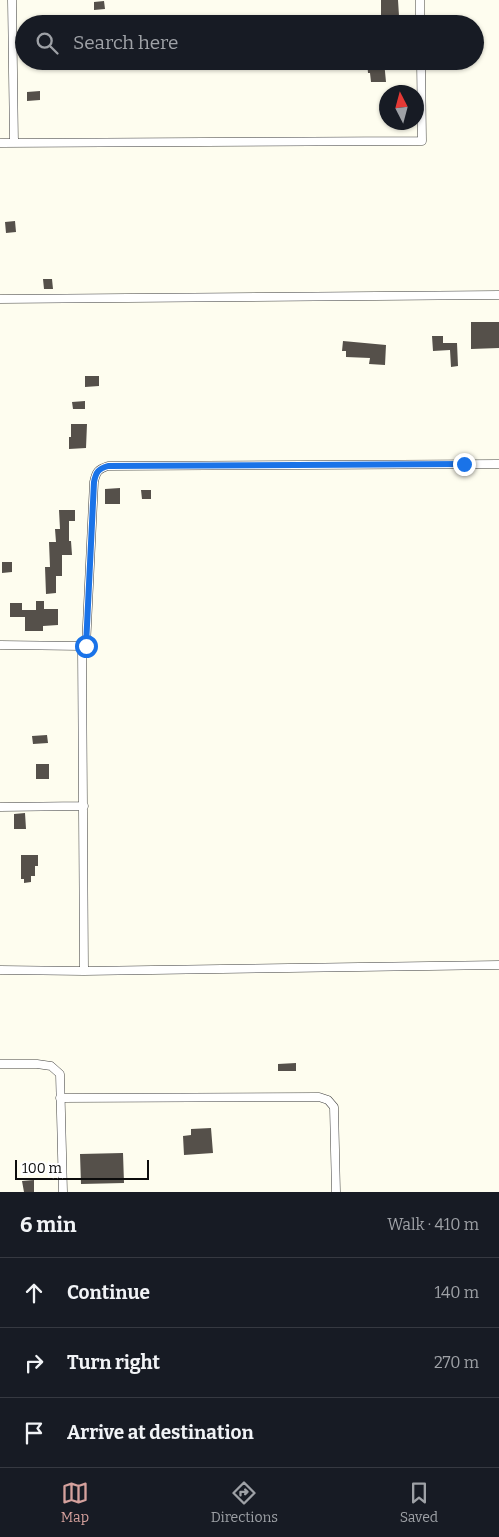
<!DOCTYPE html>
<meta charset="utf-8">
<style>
body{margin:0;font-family:Bitter,serif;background:#20242c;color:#f1f3f6}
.compass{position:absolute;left:379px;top:85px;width:45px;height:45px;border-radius:50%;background:#171b24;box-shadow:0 1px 4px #0004;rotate:354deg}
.scale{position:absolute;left:15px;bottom:12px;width:134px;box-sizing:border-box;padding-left:5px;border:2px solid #0d0d0d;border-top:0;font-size:14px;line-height:18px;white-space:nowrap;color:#0d0d0d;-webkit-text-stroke:4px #fff;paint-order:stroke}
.stop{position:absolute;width:15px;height:15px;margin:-11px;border:4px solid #1a73e8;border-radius:50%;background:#fff}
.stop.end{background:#1a73e8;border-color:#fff;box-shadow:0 1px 5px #0008}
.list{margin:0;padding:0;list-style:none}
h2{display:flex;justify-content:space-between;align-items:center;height:65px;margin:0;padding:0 20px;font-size:21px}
h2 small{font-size:16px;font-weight:400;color:#9ea1a6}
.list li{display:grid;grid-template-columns:32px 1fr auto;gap:15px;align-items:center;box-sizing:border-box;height:70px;padding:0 20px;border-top:1px solid #363941}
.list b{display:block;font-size:19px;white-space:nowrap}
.list em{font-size:16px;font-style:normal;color:#9ea1a6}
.icon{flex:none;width:28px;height:28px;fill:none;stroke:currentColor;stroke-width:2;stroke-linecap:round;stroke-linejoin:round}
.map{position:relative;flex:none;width:499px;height:1192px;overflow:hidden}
.search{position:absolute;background:#171b24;box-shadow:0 1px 4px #0004;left:15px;right:15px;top:15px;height:55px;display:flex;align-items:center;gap:12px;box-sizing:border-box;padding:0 18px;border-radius:28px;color:#9ea1a6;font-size:19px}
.sheet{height:275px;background:#171b24}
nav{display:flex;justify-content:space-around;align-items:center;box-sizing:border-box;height:70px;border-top:1px solid #363941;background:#171b24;font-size:14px;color:#9ea1a6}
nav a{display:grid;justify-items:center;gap:2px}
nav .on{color:#d5a19d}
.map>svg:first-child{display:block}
.building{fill:#55504a}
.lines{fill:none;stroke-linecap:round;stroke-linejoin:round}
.minor-casing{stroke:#404040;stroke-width:9}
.minor{stroke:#fff;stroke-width:8}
.route{stroke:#1a73e8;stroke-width:6}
</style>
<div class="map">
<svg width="499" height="1192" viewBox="0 0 499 1192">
<rect width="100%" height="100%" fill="#fefdef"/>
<path class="building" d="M 381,0 L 398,0 L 399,16 L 381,17 Z
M 104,1 L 105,9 L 94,10 L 94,2 Z
M 367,61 L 384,61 L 386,82 L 371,82 L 370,73 L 368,73 Z
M 40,91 L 40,100 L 27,101 L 27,92 Z
M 15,221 L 16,232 L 6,233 L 5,222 Z
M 43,279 L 52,279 L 53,289 L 44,289 Z
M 471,322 L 499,322 L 499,348 L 471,349 Z
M 432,336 L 443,336 L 443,343 L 457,343 L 458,366 L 451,367 L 450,350 L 433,351 Z
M 343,341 L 386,345 L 385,365 L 369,364 L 370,358 L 346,357 L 346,351 L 342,351 Z
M 85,376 L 99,376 L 99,386 L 85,387 Z
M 85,401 L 85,409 L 73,409 L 72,402 Z
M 71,424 L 87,424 L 86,448 L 69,449 L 69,437 L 71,437 Z
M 120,488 L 120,504 L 105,504 L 105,489 Z
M 141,490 L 151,490 L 151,499 L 142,499 Z
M 59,510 L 75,510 L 75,521 L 69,521 L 69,541 L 71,541 L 72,555 L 62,555 L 62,576 L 56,576 L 56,593 L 46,594 L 45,567 L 50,567 L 49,542 L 56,542 L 55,529 L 60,529 Z
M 2,562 L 12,562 L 12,572 L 2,573 Z
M 36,601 L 44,601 L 44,609 L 58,609 L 58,625 L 43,626 L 43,631 L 25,631 L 25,617 L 10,617 L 10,603 L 22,603 L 22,610 L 36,610 Z
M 47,735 L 48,743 L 33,744 L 32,736 Z
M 36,764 L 49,764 L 49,779 L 36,779 Z
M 25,813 L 26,829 L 14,829 L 14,814 Z
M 21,855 L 38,855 L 38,866 L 35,866 L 35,876 L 31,876 L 31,882 L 24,883 L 24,879 L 21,879 Z
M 296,1063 L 296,1071 L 278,1071 L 278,1064 Z
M 211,1128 L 213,1153 L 184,1155 L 183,1136 L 191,1135 L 191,1129 Z
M 123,1153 L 124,1183 L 81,1184 L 80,1154 Z
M 34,1180 L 34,1192 L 24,1192 L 22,1181 Z"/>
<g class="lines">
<g class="minor-casing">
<path id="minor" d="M 12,0 L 14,143
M 420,0 L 420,24
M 0,143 L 422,141 L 421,61
M 0,299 L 499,295
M 0,645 L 82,646 L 84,971
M 86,646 L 94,482 C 96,472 98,469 108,466 L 499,464
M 0,807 L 84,806
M 0,970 L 84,971 L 499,965
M 0,1064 L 37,1064 L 51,1066 L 60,1074 L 63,1192
M 60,1098 L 319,1097 L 328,1100 L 334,1107 L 336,1192"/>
</g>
<use href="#minor" class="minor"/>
</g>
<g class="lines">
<path class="route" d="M 86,646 L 94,482 C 96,472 98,469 108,466 L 464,464"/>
</g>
</svg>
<svg class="compass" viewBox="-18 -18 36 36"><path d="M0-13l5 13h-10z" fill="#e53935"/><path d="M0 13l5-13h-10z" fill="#9ea1a6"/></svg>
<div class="scale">100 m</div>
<div class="stop" style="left:86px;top:646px"></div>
<div class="stop end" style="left:464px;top:464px"></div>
<div class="search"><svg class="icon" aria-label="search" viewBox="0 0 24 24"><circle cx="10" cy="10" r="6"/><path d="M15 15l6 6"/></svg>Search here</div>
</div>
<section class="sheet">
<h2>6 min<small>Walk · 410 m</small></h2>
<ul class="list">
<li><svg class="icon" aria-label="ahead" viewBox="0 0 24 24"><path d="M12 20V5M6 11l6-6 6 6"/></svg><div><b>Continue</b></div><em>140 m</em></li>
<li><svg class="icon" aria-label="right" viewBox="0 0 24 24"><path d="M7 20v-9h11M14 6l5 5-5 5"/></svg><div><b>Turn right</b></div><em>270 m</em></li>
<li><svg class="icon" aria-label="arrive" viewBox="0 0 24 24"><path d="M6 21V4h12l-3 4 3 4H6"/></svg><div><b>Arrive at destination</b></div></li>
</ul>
</section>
<nav>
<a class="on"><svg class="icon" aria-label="map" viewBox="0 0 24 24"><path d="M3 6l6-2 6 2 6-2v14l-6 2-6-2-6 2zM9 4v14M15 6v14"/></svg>Map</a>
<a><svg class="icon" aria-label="directions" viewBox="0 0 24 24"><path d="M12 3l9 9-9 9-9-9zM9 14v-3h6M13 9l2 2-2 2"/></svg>Directions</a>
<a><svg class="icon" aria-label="saved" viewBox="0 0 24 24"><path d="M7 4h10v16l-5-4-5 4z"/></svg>Saved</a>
</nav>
